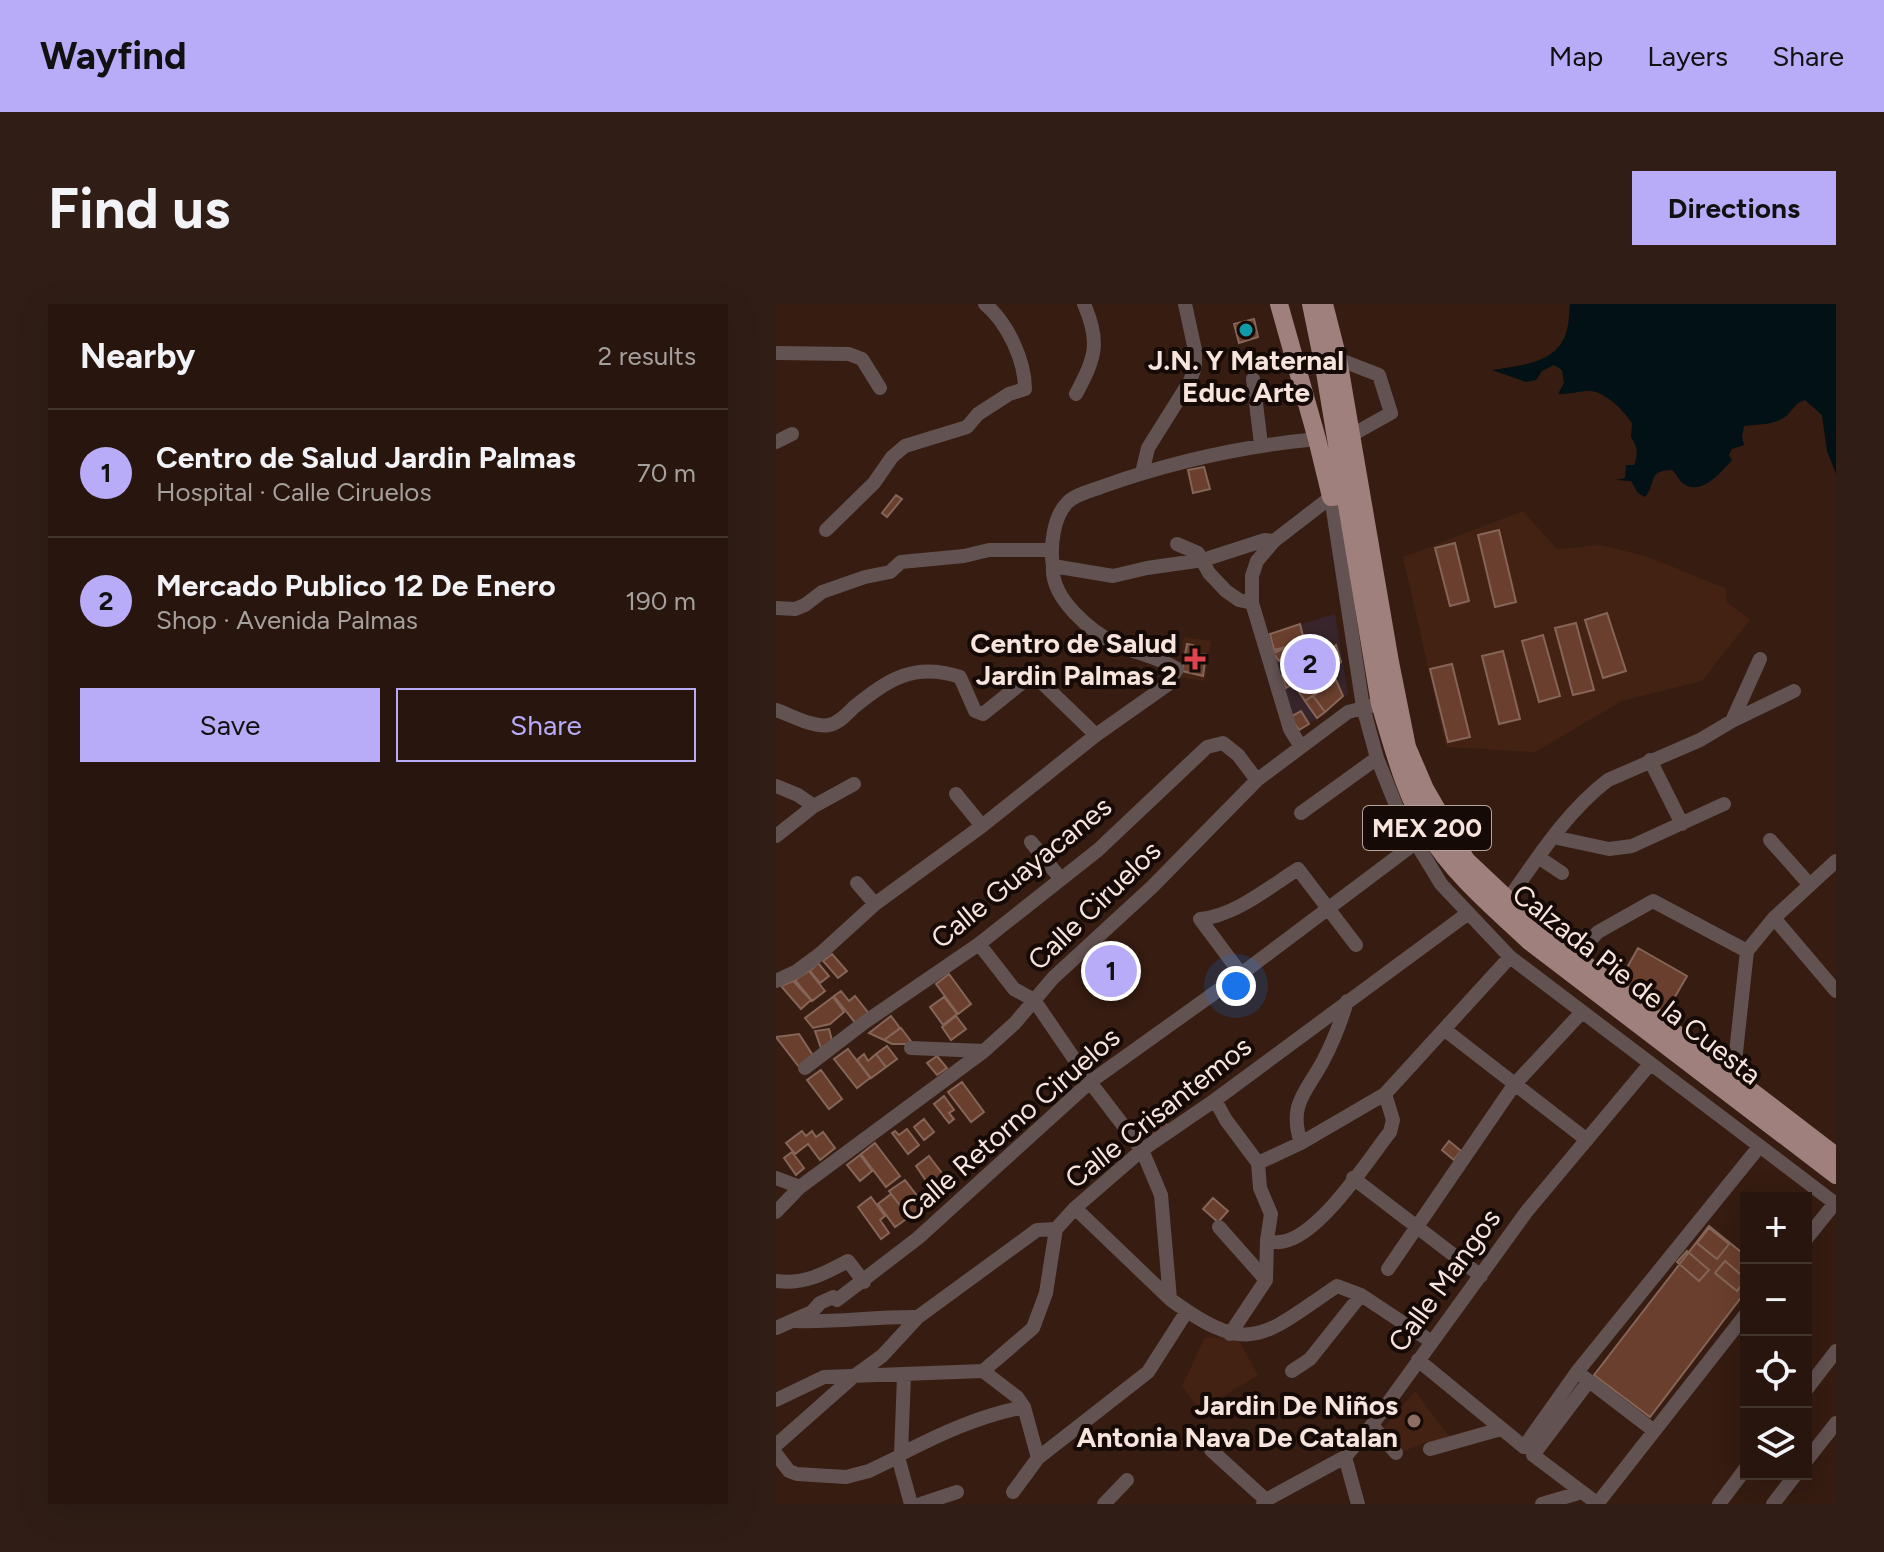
<!DOCTYPE html>
<meta charset="utf-8">
<style>
body{margin:0;font-family:Figtree,sans-serif;background:#301e16;color:#f1f3f6}
.controls{position:absolute;right:24px;bottom:24px;display:grid;overflow:hidden;border-radius:0px;box-shadow:0 8px 32px #0002}
.controls button{width:72px;height:72px;display:grid;place-items:center;padding:0;border:0;border-bottom:2px solid #44342e;background:#28150d;color:#f1f3f6;font:40px sans-serif}
.you{position:absolute;left:460px;top:682px;width:28px;height:28px;margin:-20px;border:6px solid #fff;border-radius:50%;background:#1a73e8;box-shadow:0 0 0 12px #1a73e833}
.badge{display:grid;place-items:center;width:52px;height:52px;border-radius:50%;background:#b8abf7;color:#111;font-size:26px;font-weight:700}
.pin{position:absolute;translate:-50% -50%;border:4px solid #fff;box-shadow:0 2px 8px #0006}
.list{margin:0;padding:0;list-style:none}
h2{display:flex;justify-content:space-between;align-items:center;height:104px;margin:0;padding:0 32px;font-size:34px}
h2 small{font-size:26px;font-weight:400;color:#a59f9d}
.list li{display:grid;grid-template-columns:52px 1fr auto;gap:24px;align-items:center;box-sizing:border-box;height:128px;padding:0 32px;border-top:2px solid #44342e}
.list b{display:block;font-size:30px;white-space:nowrap}
.list p{margin:0;font-size:26px;white-space:nowrap;color:#a59f9d}
.list em{font-size:26px;font-style:normal;color:#a59f9d}
.actions{display:flex;gap:16px;padding:24px 32px}
.actions a{flex:1;padding:18px 0;border:2px solid #b8abf7;border-radius:0px;text-align:center;font-size:28px;color:#b8abf7}
.actions .main{background:#b8abf7;color:#111}
.icon{flex:none;width:44px;height:44px;fill:none;stroke:currentColor;stroke-width:2;stroke-linecap:round;stroke-linejoin:round}
.map{position:relative;flex:none;width:1060px;height:1200px;overflow:hidden;border-radius:0px}
header{display:flex;align-items:center;gap:48px;box-sizing:border-box;height:112px;padding:0 40px;background:#b8abf7;color:#111}
header strong{font-size:38px}
nav{display:flex;gap:44px;margin-inline-start:auto;font-size:28px}
.intro{display:flex;align-items:center;justify-content:space-between;box-sizing:border-box;height:192px;padding:0 48px}
h1{margin:0;font-size:56px}
.button{padding:20px 36px;border-radius:0px;background:#b8abf7;color:#111;font-size:28px;font-weight:700}
main{display:flex;gap:48px;padding:0 48px}
aside{flex:1;background:#28150d;border-radius:0px;box-shadow:0 8px 32px #0002}
.map>svg:first-child{display:block}
.commercial{fill:#38252c}
.built{fill:#432213}
.water{fill:#011115}
.building{fill:#6a3f2d;stroke:#856558;stroke-width:2}
.lines{fill:none;stroke-linecap:round;stroke-linejoin:round}
.minor{stroke:#625251;stroke-width:14}
.major{stroke:#9f807d;stroke-width:18}
.culture-dot{fill:#0f9aa8;stroke:#150a06;stroke-width:3}
.health-dot{fill:#e0444e;stroke:#150a06;stroke-width:3}
.education-dot{fill:#8d6e63;stroke:#150a06;stroke-width:3}
.labels{text-anchor:middle;stroke-width:8;stroke-linejoin:round;paint-order:stroke}
.shield{fill:#150a06;stroke:#b3a39c;stroke-width:2}
.shield-label{font-size:26px;font-weight:bold;fill:#f7e4dc}
.poi-label{font-size:28px;font-weight:bold;fill:#f7e4dc;stroke:#150a06;text-anchor:end}
.street-label{font-size:28px;fill:#f7e4dc;stroke:#150a06}
</style>
<header>
<strong>Wayfind</strong>
<nav><a>Map</a><a>Layers</a><a>Share</a></nav>
</header>
<div class="intro"><h1>Find us</h1><a class="button">Directions</a></div>
<main>
<aside>
<h2>Nearby<small>2 results</small></h2>
<ul class="list">
<li><span class="badge">1</span><div><b>Centro de Salud Jardin Palmas</b><p>Hospital · Calle Ciruelos</p></div><em>70 m</em></li>
<li><span class="badge">2</span><div><b>Mercado Publico 12 De Enero</b><p>Shop · Avenida Palmas</p></div><em>190 m</em></li>
</ul>
<div class="actions"><a class="main">Save</a><a>Share</a></div>
</aside>
<div class="map">
<svg width="1060" height="1200" viewBox="0 0 1060 1200">
<rect width="100%" height="100%" fill="#361c11"/>
<path class="commercial" d="M 559,310 L 572,390 L 523,428 L 514,413 L 493,330 Z"/>
<path class="built" d="M 747,207 L 781,245 L 825,241 L 870,252 L 949,284 L 951,298 L 974,316 L 926,377 L 846,397 L 759,448 L 670,443 L 627,253 Z
M 408,333 L 435,337 L 429,377 L 402,373 Z
M 337,641 L 359,670 L 352,675 L 351,681 L 332,697 L 321,685 L 312,663 Z
M 429,1033 L 462,1035 L 482,1071 L 424,1107 L 406,1082 Z
M 639,1087 L 676,1136 L 651,1138 L 623,1149 L 605,1127 Z"/>
<path class="water" d="M 794,0 L 1060,0 L 1060,170 L 1051,147 L 1046,111 L 1029,96 C 1018,99 1017,107 1009,113 C 998,121 981,120 968,122 L 966,133 L 968,141 L 956,145 L 953,151 L 956,156 C 945,168 926,192 908,180 C 903,177 901,170 896,166 C 871,166 881,179 869,193 L 862,189 L 855,177 L 840,176 L 849,174 L 850,161 L 858,161 C 862,152 862,142 855,133 L 856,119 C 846,105 827,85 809,87 C 800,88 792,90 782,90 L 788,79 L 786,66 L 778,61 L 766,67 L 760,76 L 750,78 L 716,66 C 742,62 778,60 789,32 C 793,23 793,10 794,0 Z"/>
<path class="building" d="M 478,15 L 482,33 L 463,39 L 458,20 Z
M 428,163 L 434,185 L 417,189 L 412,166 Z
M 120,191 L 126,195 L 111,213 L 106,209 Z
M 723,226 L 740,298 L 719,303 L 702,231 Z
M 679,239 L 693,297 L 674,302 L 659,244 Z
M 831,309 L 850,367 L 827,374 L 809,316 Z
M 800,319 L 818,386 L 797,391 L 779,324 Z
M 524,320 L 527,332 L 510,343 L 498,346 L 494,330 Z
M 767,331 L 784,392 L 763,398 L 746,337 Z
M 525,334 L 531,342 L 525,346 L 530,353 L 523,358 L 512,344 Z
M 542,337 L 549,347 L 538,355 L 532,344 Z
M 411,340 L 417,341 L 416,350 L 430,350 L 427,372 L 406,367 Z
M 560,341 L 565,358 L 561,361 L 551,347 Z
M 510,344 L 514,349 L 503,357 L 497,349 Z
M 550,347 L 561,362 L 552,368 L 542,353 Z
M 727,347 L 744,415 L 723,420 L 706,352 Z
M 676,360 L 694,433 L 672,438 L 654,365 Z
M 519,362 L 527,374 L 510,384 L 506,371 Z
M 560,376 L 567,392 L 549,408 L 537,392 Z
M 538,377 L 544,386 L 529,397 L 523,388 Z
M 537,392 L 549,408 L 541,414 L 529,397 Z
M 525,407 L 533,420 L 523,426 L 514,413 Z
M 862,644 L 911,672 L 889,710 L 844,676 Z
M 56,650 L 71,667 L 62,674 L 47,657 Z
M 42,659 L 53,672 L 44,679 L 34,667 Z
M 353,665 L 356,670 L 350,674 L 351,679 L 335,690 L 327,678 L 343,666 L 346,670 Z
M 33,667 L 49,687 L 36,697 L 19,676 Z
M 173,670 L 195,700 L 182,710 L 160,680 Z
M 17,677 L 35,696 L 25,705 L 5,682 Z
M 65,687 L 73,697 L 79,692 L 94,711 L 81,721 L 58,692 Z
M 57,693 L 68,708 L 54,720 L 37,724 L 29,714 Z
M 168,693 L 181,710 L 167,721 L 154,703 Z
M 115,712 L 124,724 L 108,736 L 93,729 Z
M 180,712 L 190,725 L 175,736 L 166,723 Z
M 125,724 L 137,740 L 116,740 L 108,736 Z
M 53,725 L 57,740 L 46,747 L 39,727 Z
M 23,730 L 38,753 L 23,763 L 0,733 Z
M 111,742 L 121,755 L 110,763 L 100,750 Z
M 72,745 L 94,774 L 81,784 L 58,755 Z
M 88,750 L 92,757 L 100,750 L 110,763 L 95,774 L 81,756 Z
M 161,752 L 171,764 L 161,771 L 151,759 Z
M 45,766 L 66,795 L 53,805 L 31,776 Z
M 186,778 L 208,808 L 195,818 L 172,788 Z
M 168,792 L 178,806 L 173,809 L 178,815 L 173,819 L 158,800 Z
M 381,808 L 388,813 L 387,816 L 392,822 L 375,835 L 365,821 Z
M 148,815 L 158,828 L 148,836 L 138,823 Z
M 131,825 L 143,841 L 132,850 L 116,829 L 119,827 L 123,831 Z
M 26,827 L 30,832 L 36,827 L 40,833 L 47,828 L 59,844 L 44,856 L 32,840 L 19,850 L 10,839 Z
M 673,837 L 685,847 L 678,856 L 666,846 Z
M 99,839 L 124,872 L 110,883 L 85,850 Z
M 16,848 L 28,864 L 20,871 L 8,854 Z
M 84,851 L 96,867 L 84,877 L 71,861 Z
M 153,852 L 175,881 L 167,887 L 162,880 L 157,887 L 140,862 Z
M 129,876 L 149,902 L 133,913 L 113,887 Z
M 115,890 L 133,913 L 119,923 L 102,900 Z
M 95,893 L 109,912 L 104,916 L 113,929 L 105,935 L 82,903 Z
M 437,894 L 452,907 L 442,918 L 427,905 Z
M 933,922 L 970,952 L 970,987 L 874,1113 L 818,1071 Z
M 933,924 L 953,940 L 941,955 L 921,939 Z
M 911,947 L 933,966 L 923,977 L 901,958 Z
M 949,957 L 970,975 L 961,987 L 939,969 Z"/>
<g class="lines">
<path class="minor" d="M 0,49 L 73,50 L 86,55 L 104,84
M 562,55 L 603,71 L 615,109 L 574,132
M 477,75 L 485,140
M 300,90 C 319,54 325,39 308,0
M 0,138 L 16,130
M 366,169 L 372,144 L 414,77 L 419,63 L 419,46 L 409,0
M 50,226 L 98,179 L 116,153 L 129,142 L 191,123 L 202,110 L 233,90 L 249,85 C 249,56 231,18 209,0
M 498,237 L 489,236 L 427,256 L 371,264 L 337,272 L 277,262 C 274,244 277,212 292,198 C 300,190 315,187 325,183 C 395,158 468,142 541,135
M 401,240 L 422,249 L 433,269 L 450,287 L 463,296 L 476,299
M 0,304 L 19,305 L 29,301 L 46,288 L 89,273 L 114,268 L 125,258 L 188,252 L 213,246 L 274,246
M 0,406 C 15,411 37,424 53,421 C 63,419 71,410 78,403 C 113,375 138,358 184,373 L 199,407 L 207,410 L 257,370 L 320,431
M 956,417 L 984,355
M 525,443 L 514,425 L 476,299 L 476,272 L 481,257 L 498,237 L 555,193 L 587,403 L 601,454 L 625,514 L 665,580 L 734,653 L 1060,900
M 874,456 L 906,520
M 0,482 L 22,491 L 38,502
M 180,490 L 206,522
M 525,509 L 601,454
M 0,532 L 38,502 L 78,480
M 777,533 L 833,545 L 856,542 L 948,500
M 994,536 L 1033,580
M 255,538 L 284,574
M 762,553 L 786,569
M 81,579 L 99,600
M 731,597 C 761,555 790,508 832,476 L 924,436 L 956,417 L 1018,387
M 998,614 L 1060,687
M 203,640 L 238,685 L 258,696 L 314,778 L 366,846 L 385,891 L 394,995 C 474,1054 487,1032 561,982 L 585,991 L 656,1038
M 798,653 L 822,628 L 877,597 L 971,647
M 465,670 L 424,615 C 459,612 493,583 522,565 L 580,641
M 0,677 L 21,667 L 44,650 L 99,600 L 206,522 L 320,431 L 391,381 L 401,365 C 383,353 362,350 342,341 C 315,328 274,294 277,262
M 669,726 L 811,836
M 135,744 L 208,747
M 29,764 L 89,718 L 203,640 L 322,546 L 431,443 L 447,439 L 462,451 L 481,476
M 957,776 L 971,647 L 998,614 L 1060,557
M 439,796 L 450,816 L 482,859
M 525,839 C 512,800 530,789 547,757 C 557,738 565,718 571,697
M 482,859 L 525,839 L 609,790 L 734,653
M 0,874 L 24,883
M 577,874 L 705,972
M 299,904 L 394,995
M 0,908 L 24,883 L 208,747 L 239,719 L 277,674 L 376,583 L 481,476 L 572,408 L 595,402
M 443,923 L 490,976
M 1030,935 L 1059,899
M 491,936 C 531,954 592,855 614,828 L 617,816 L 609,790
M 612,965 L 738,781 L 806,708
M 0,977 C 27,981 48,970 72,957 L 88,978
M 18,1017 C 60,1019 100,1012 142,1013
M 0,1024 L 36,1008 L 44,999 L 57,993 L 61,996 L 142,934 L 314,778 L 465,670 L 638,540
M 454,1030 L 490,976 L 491,936 L 495,910 L 484,884 L 482,859
M 642,1056 L 748,1143 L 801,1068 L 983,843
M 207,1067 L 241,1093 L 248,1103 L 262,1154
M 516,1067 L 534,1055 L 585,991
M 801,1068 L 813,1077 L 757,1151 L 822,1200
M 128,1072 L 125,1150 L 122,1153 L 135,1200
M 813,1077 L 877,1126
M 1030,1086 L 1060,1047
M 0,1096 L 48,1073 L 207,1067 L 257,1024 L 270,989 L 280,925
M 596,1121 L 620,1149
M 0,1141 L 77,1073 L 106,1052 L 142,1013 L 261,926 L 280,925 L 299,904 L 366,846 L 439,796 L 691,610
M 654,1145 L 725,1125
M 435,1146 L 490,1196
M 0,1150 L 13,1167 L 21,1170 L 70,1173 L 93,1167 L 122,1153
M 125,1150 C 166,1129 203,1112 248,1103
M 569,1153 L 582,1200
M 1030,1157 L 1060,1119
M 237,1188 L 262,1154 L 372,1068 L 411,1007
M 145,1200 L 181,1188
M 328,1200 L 351,1176
M 487,1200 L 490,1196 L 569,1153 L 596,1121 L 751,907 L 874,760
M 766,1200 L 806,1188
M 821,1200 L 970,1010
M 943,1200 L 970,1164
M 997,1200 L 1020,1170"/>
<path class="major" d="M 503,0 L 541,135 L 555,193 L 569,191
M 535,0 L 549,68 L 604,400 C 617,443 629,490 652,528 C 677,570 718,604 753,637 L 1060,871
M 548,0 L 562,55 L 614,358 L 631,443 L 649,485 L 690,556 L 763,625 L 1060,852"/>
</g>
<circle class="culture-dot" cx="470" cy="26" r="8"/>
<path class="health-dot" d="M415 343h8v8h8v8h-8v8h-8v-8h-8v-8h8z"/>
<circle class="education-dot" cx="638" cy="1117" r="8"/>
<g class="labels">
<rect class="shield" x="587" y="502" width="128" height="44" rx="6"/>
<g class="shield-label">
<text x="651" y="533">MEX 200</text>
</g>
<g class="poi-label">
<text x="470" y="66" text-anchor="middle">J.N. Y Maternal<tspan x="470" dy="32">Educ Arte</tspan></text>
<text x="401" y="349">Centro de Salud<tspan x="401" dy="32">Jardin Palmas 2</tspan></text>
<text x="622" y="1111">Jardin De Niños<tspan x="622" dy="32">Antonia Nava De Catalan</tspan></text>
</g>
<g class="street-label">
<text transform="translate(245 568) rotate(-39)" y="10">Calle Guayacanes</text>
<text transform="translate(318 601) rotate(-44)" y="10">Calle Ciruelos</text>
<text transform="translate(861 680) rotate(38)" y="10">Calzada Pie de la Cuesta</text>
<text transform="translate(382 808) rotate(-38)" y="10">Calle Crisantemos</text>
<text transform="translate(234 820) rotate(-41)" y="10">Calle Retorno Ciruelos</text>
<text transform="translate(668 976) rotate(-54)" y="10">Calle Mangos</text>
</g>
</g>
</svg>
<div class="controls">
<button>+</button>
<button>−</button>
<button><svg class="icon" aria-label="locate" viewBox="0 0 24 24"><circle cx="12" cy="12" r="6"/><path d="M12 2v4M12 18v4M2 12h4M18 12h4"/></svg></button>
<button><svg class="icon" aria-label="layers" viewBox="0 0 24 24"><path d="M12 4l9 5-9 5-9-5zM3 14l9 5 9-5"/></svg></button>
</div>
<div class="you"></div>
<div class="pin badge" style="left:335px;top:667px">1</div>
<div class="pin badge" style="left:534px;top:360px">2</div>
</div>
</main>
